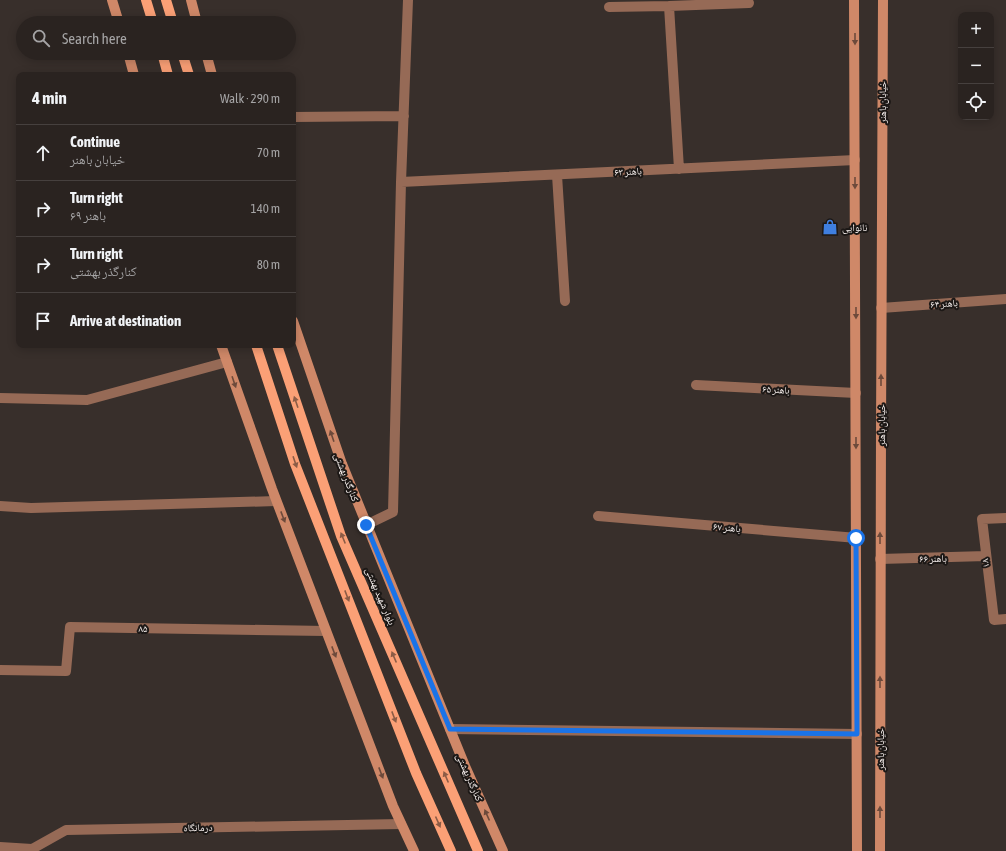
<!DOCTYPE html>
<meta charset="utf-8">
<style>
body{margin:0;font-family:"Asap Condensed","Noto Naskh Arabic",sans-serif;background:#362f2d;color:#f1f3f6}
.controls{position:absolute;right:12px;top:12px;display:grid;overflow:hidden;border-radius:8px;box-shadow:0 2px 10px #0003}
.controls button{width:36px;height:36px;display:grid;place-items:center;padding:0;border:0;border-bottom:1px solid #46403e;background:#2a2320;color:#f1f3f6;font:20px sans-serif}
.stop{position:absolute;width:12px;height:12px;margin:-9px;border:3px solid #1a73e8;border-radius:50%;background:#fff}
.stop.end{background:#1a73e8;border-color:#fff;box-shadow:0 1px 4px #0008}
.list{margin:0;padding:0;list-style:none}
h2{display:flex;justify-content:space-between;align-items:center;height:52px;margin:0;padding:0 16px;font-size:17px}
h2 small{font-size:13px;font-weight:400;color:#a5a4a5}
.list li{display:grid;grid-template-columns:26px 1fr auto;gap:12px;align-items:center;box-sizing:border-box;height:56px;padding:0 16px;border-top:1px solid #46403e}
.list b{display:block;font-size:15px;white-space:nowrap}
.list p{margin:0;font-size:13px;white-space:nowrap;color:#a5a4a5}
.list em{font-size:13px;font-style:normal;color:#a5a4a5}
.icon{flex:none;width:22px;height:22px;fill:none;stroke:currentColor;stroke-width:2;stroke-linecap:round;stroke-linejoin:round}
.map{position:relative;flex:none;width:1006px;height:851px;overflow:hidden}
.search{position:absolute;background:#2a2320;box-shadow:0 2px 10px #0003;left:16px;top:16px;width:280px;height:44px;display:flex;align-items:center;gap:10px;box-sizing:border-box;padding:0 14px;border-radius:22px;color:#a5a4a5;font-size:15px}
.panel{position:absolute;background:#2a2320;box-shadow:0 2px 10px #0003;left:16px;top:72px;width:280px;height:276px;border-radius:8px}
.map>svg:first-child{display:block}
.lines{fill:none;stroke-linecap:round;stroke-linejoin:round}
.service{stroke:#966a56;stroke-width:10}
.minor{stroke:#966a56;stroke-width:10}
.secondary{stroke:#cf8868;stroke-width:10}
.primary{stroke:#fba076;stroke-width:10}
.oneway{fill:#6d4a3b}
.oneway2{fill:#8c5c46}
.route{stroke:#1a73e8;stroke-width:5}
.labels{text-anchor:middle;stroke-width:4;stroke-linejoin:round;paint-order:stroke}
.street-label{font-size:10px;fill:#f8f1ef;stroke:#1c1816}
.poi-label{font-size:10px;fill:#f8f1ef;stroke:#1c1816;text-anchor:start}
</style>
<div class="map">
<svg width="1006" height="851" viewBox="0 0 1006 851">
<rect width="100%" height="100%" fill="#382f2b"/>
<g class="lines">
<path class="service" d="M 0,670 L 66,671 L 70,627 L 326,631"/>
<path class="minor" d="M 669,6 L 749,3
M 609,7 L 669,6 L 679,169
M 293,117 L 404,116
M 557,175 L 565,301
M 401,182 L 855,160
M 881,308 L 1006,299
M 696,385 L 856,393
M 0,398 L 87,400 L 227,362
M 0,506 L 31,508 L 276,501
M 598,516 L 857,538
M 1006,518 L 982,519 L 994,620 L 1006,619
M 366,525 L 393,512 L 401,182 L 408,0
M 880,559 L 986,556
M 450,729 L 857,734
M 0,847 L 32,849 L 66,830 L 401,824"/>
<path class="secondary" d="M 112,0 L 119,23
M 191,0 L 197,23
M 854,0 L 857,851
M 128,53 L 134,75
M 206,53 L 212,75
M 293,321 L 342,464 L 465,766 L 503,851
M 221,345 L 272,489 L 393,806 L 414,851
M 880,851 L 881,431 L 883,0"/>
<path class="primary" d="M 146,0 L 153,23
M 166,0 L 173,23
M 162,53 L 168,75
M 182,53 L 189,75
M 256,345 L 295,464 L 416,773 L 451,851
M 277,345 L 341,536 L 478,851"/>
</g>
<defs><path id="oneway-solid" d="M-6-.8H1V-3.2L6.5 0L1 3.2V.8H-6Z"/></defs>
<g class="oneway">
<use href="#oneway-solid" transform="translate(855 39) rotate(90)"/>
<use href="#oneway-solid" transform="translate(855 183) rotate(90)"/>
<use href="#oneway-solid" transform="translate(856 313) rotate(90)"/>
<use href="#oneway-solid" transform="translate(881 380) rotate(-90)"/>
<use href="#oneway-solid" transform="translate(234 382) rotate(71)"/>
<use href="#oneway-solid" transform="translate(332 436) rotate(-109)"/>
<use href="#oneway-solid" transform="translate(856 443) rotate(90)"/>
<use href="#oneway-solid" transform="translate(283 517) rotate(69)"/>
<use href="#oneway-solid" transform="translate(880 538) rotate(-90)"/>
<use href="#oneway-solid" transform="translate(334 652) rotate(69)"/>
<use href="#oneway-solid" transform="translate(880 682) rotate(-90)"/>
<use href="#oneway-solid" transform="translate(381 773) rotate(69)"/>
<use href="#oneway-solid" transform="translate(880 812) rotate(-90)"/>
<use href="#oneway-solid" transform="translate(487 815) rotate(-114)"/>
</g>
<g class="oneway2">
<use href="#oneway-solid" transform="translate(296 402) rotate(-109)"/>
<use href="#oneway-solid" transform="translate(295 462) rotate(71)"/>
<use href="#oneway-solid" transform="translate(343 538) rotate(-112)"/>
<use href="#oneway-solid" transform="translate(347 596) rotate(69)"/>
<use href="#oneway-solid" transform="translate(394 657) rotate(-113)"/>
<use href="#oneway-solid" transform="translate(394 717) rotate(69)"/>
<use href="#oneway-solid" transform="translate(446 777) rotate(-113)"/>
<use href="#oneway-solid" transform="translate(438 822) rotate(66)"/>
</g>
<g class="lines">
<path class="route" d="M 366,525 L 450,729 L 857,734 L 856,538"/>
</g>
<defs>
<g id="shop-bare" transform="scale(1.2)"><path d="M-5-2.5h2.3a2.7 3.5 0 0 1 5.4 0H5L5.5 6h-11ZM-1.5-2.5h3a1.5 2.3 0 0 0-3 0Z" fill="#3f7fe0" stroke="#1c1816" stroke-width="2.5" paint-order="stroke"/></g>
</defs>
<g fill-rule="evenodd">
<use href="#shop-bare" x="830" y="227"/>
</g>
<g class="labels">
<g class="street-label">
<text transform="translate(882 102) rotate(-90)" y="4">خیابان باهنر</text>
<text transform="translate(628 171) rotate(-3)" y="4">باهنر ۶۳</text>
<text transform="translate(944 303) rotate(-4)" y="4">باهنر ۶۴</text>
<text transform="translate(776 389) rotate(3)" y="4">باهنر ۶۵</text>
<text transform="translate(881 425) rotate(-90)" y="4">خیابان باهنر</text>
<text transform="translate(347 477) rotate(69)" y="4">کنارگذر بهشتی</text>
<text transform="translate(727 527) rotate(5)" y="4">باهنر ۶۷</text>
<text transform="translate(933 558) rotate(-1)" y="4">باهنر ۶۶</text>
<text transform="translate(987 563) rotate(83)" y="4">۷۱</text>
<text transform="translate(381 596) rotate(67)" y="4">بلوار شهید بهشتی</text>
<text transform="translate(143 628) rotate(1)" y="4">۸۵</text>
<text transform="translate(880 749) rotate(-90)" y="4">خیابان باهنر</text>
<text transform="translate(470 777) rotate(66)" y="4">کنارگذر بهشتی</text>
<text transform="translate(198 827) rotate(-1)" y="4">درمانگاه</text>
</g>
<g class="poi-label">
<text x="842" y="231">نانوایی</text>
</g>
</g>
</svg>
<div class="controls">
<button>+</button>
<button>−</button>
<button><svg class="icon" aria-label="locate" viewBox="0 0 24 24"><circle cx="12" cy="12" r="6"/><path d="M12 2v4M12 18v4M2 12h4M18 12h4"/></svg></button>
</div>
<div class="stop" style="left:856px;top:538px"></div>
<div class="stop end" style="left:366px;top:525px"></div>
<div class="search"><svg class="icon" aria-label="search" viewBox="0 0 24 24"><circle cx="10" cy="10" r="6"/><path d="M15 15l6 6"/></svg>Search here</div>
<section class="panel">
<h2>4 min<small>Walk · 290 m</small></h2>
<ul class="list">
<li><svg class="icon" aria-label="ahead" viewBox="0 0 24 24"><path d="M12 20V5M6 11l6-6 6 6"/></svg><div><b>Continue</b><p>خیابان باهنر</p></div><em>70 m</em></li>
<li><svg class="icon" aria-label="right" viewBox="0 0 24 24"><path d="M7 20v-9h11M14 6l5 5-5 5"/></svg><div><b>Turn right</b><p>باهنر ۶۹</p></div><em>140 m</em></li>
<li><svg class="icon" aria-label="right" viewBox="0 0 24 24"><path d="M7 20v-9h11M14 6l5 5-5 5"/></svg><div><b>Turn right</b><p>کنارگذر بهشتی</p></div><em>80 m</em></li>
<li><svg class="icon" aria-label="arrive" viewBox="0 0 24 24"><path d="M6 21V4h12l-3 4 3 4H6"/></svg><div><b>Arrive at destination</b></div></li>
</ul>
</section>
</div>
